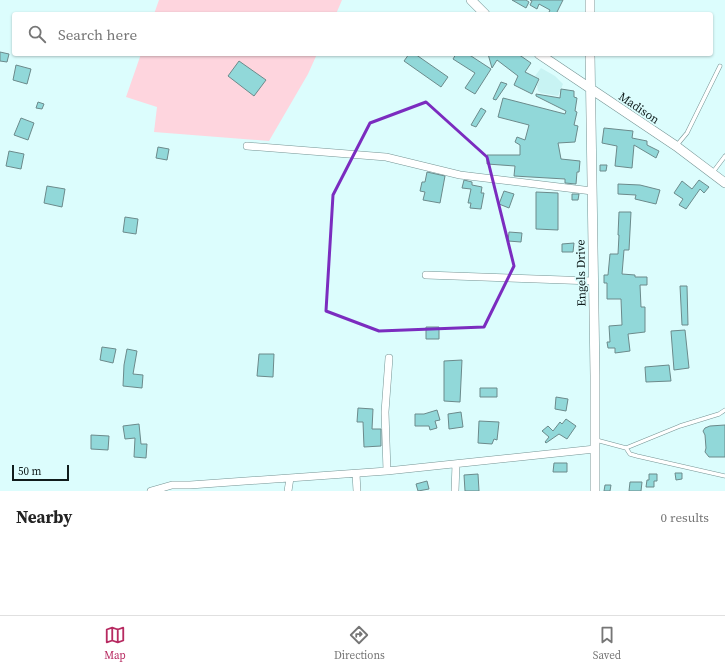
<!DOCTYPE html>
<style>
body{margin:0;font-family:"Source Serif 4",serif;background:#f2f2f2;color:#222}
.scale{position:absolute;left:12px;bottom:10px;width:57px;box-sizing:border-box;padding-left:4px;border:2px solid #101c1c;border-top:0;font-size:11px;line-height:14px;white-space:nowrap;color:#101c1c;-webkit-text-stroke:3px #dcfdfd;paint-order:stroke}
.list{margin:0;padding:0;list-style:none}
h2{display:flex;justify-content:space-between;align-items:center;height:52px;margin:0;padding:0 16px;font-size:17px}
h2 small{font-size:13px;font-weight:400;color:#767676}
.icon{flex:none;width:22px;height:22px;fill:none;stroke:currentColor;stroke-width:2;stroke-linecap:round;stroke-linejoin:round}
.map{position:relative;flex:none;width:725px;height:491px;overflow:hidden}
.search{position:absolute;background:#fff;box-shadow:0 1px 3px #0004;left:12px;right:12px;top:12px;height:44px;display:flex;align-items:center;gap:10px;box-sizing:border-box;padding:0 14px;border-radius:4px;color:#767676;font-size:15px}
.sheet{height:124px;background:#fff}
nav{display:flex;justify-content:space-around;align-items:center;box-sizing:border-box;height:56px;border-top:1px solid #e0e0e0;background:#fff;font-size:11px;color:#767676}
nav a{display:grid;justify-items:center;gap:2px}
nav .on{color:#b72a61}
.map>svg:first-child{display:block}
.built{fill:#c8f3f3}
.green{fill:#fed5de}
.building{fill:#91d8d9;stroke:#6c8a8b}
.lines{fill:none;stroke-linecap:round;stroke-linejoin:round}
.lane-casing{stroke:#759494;stroke-width:4.5}
.street-casing{stroke:#759494;stroke-width:8}
.secondary-casing{stroke:#759494;stroke-width:10}
.lane{stroke:#fff;stroke-width:3.5}
.street{stroke:#fff;stroke-width:7}
.secondary{stroke:#fff;stroke-width:9}
.marked{fill:none;stroke:#7b2cbf;stroke-width:3;stroke-linejoin:round}
.labels{text-anchor:middle;stroke-width:3.5;stroke-linejoin:round;paint-order:stroke}
.street-label{font-size:12px;fill:#101c1c;stroke:#dcfdfd}
</style>
<div class="map">
<svg width="725" height="491" viewBox="0 0 725 491">
<rect width="100%" height="100%" fill="#dcfdfd"/>
<path class="built" d="M 541,68 L 555,76 L 563,84 L 558,96 L 541,93 L 538,91 L 537,85 L 540,79 L 535,76 Z"/>
<path class="green" d="M 159,0 L 342,0 L 336,14 L 154,14 Z
M 141,54 L 317,54 L 308,74 L 269,141 L 154,132 L 157,107 L 126,97 Z"/>
<path class="building" d="M 512,0 L 526,0 L 529,2 L 526,8 Z
M 530,0 L 563,0 L 556,14 L 548,14 L 550,10 L 539,4 L 537,9 L 530,5 L 532,1 Z
M 0,52 L 9,54 L 7,62 L 0,61 Z
M 409,54 L 415,54 L 448,77 L 441,87 L 404,61 Z
M 456,54 L 468,54 L 491,69 L 475,94 L 465,88 L 475,73 L 453,59 Z
M 488,54 L 518,54 L 531,63 L 525,72 L 539,79 L 532,94 L 514,85 L 518,76 L 497,60 L 492,68 Z
M 239,61 L 266,80 L 254,96 L 228,76 Z
M 16,65 L 31,69 L 27,84 L 13,80 Z
M 501,82 L 507,84 L 496,100 L 493,99 Z
M 561,89 L 574,91 L 574,97 L 577,98 L 575,111 L 577,112 L 574,125 L 578,126 L 575,142 L 558,143 L 561,159 L 580,161 L 579,172 L 577,172 L 576,184 L 565,183 L 565,179 L 514,176 L 515,166 L 487,164 L 487,155 L 520,155 L 520,145 L 515,142 L 517,137 L 525,140 L 529,125 L 498,117 L 503,98 L 565,114 L 566,111 L 536,96 L 536,94 L 560,98 Z
M 38,102 L 44,104 L 42,109 L 36,108 Z
M 481,108 L 486,111 L 476,127 L 471,125 Z
M 21,118 L 34,123 L 28,140 L 14,135 Z
M 604,128 L 633,131 L 632,138 L 647,141 L 647,145 L 659,151 L 656,158 L 634,145 L 632,168 L 615,166 L 617,146 L 602,143 Z
M 158,147 L 169,149 L 167,160 L 156,158 Z
M 9,151 L 24,154 L 21,169 L 6,166 Z
M 600,165 L 607,165 L 606,171 L 600,171 Z
M 427,172 L 445,176 L 440,203 L 423,200 L 425,192 L 420,191 L 422,182 L 425,182 Z
M 464,180 L 472,182 L 472,185 L 482,187 L 481,193 L 484,193 L 481,209 L 470,208 L 471,203 L 468,203 L 471,189 L 462,188 Z
M 699,180 L 709,187 L 704,193 L 700,189 L 686,209 L 679,205 L 683,199 L 674,193 L 682,181 L 692,189 Z
M 618,184 L 640,185 L 660,190 L 656,204 L 635,199 L 636,195 L 618,194 Z
M 47,186 L 65,189 L 62,207 L 44,203 Z
M 504,191 L 514,194 L 509,208 L 499,204 Z
M 536,192 L 558,193 L 558,230 L 536,229 Z
M 572,194 L 579,194 L 578,200 L 572,200 Z
M 619,212 L 631,212 L 629,250 L 624,250 L 622,274 L 635,275 L 635,277 L 647,277 L 647,285 L 640,285 L 641,307 L 645,307 L 645,332 L 628,334 L 630,351 L 615,353 L 615,348 L 608,348 L 607,342 L 610,342 L 609,326 L 622,325 L 621,299 L 607,299 L 607,283 L 604,283 L 604,275 L 608,275 L 610,254 L 618,254 L 619,235 L 618,235 Z
M 125,217 L 138,219 L 136,234 L 123,232 Z
M 509,232 L 522,233 L 521,242 L 508,241 Z
M 574,243 L 573,252 L 562,252 L 562,244 Z
M 680,286 L 687,286 L 688,325 L 682,325 Z
M 426,327 L 439,327 L 439,339 L 426,339 Z
M 685,330 L 689,368 L 674,370 L 671,331 Z
M 102,347 L 116,349 L 113,363 L 100,360 Z
M 127,349 L 137,351 L 133,374 L 143,375 L 142,388 L 123,386 L 124,365 Z
M 259,354 L 274,354 L 273,377 L 257,376 Z
M 462,360 L 460,402 L 444,401 L 444,361 Z
M 669,365 L 671,381 L 646,382 L 645,367 Z
M 480,388 L 497,388 L 497,397 L 480,397 Z
M 556,397 L 568,399 L 566,411 L 555,409 Z
M 358,408 L 373,409 L 372,429 L 381,429 L 381,446 L 364,447 L 363,422 L 357,422 Z
M 437,410 L 440,420 L 435,421 L 437,428 L 430,430 L 429,426 L 415,426 L 415,414 L 424,414 Z
M 461,412 L 463,427 L 449,429 L 448,414 Z
M 566,419 L 576,426 L 567,439 L 559,434 L 546,443 L 545,442 L 549,437 L 542,431 L 548,426 L 553,431 L 560,422 L 562,424 Z
M 479,421 L 499,422 L 497,440 L 494,439 L 492,444 L 478,443 Z
M 139,424 L 141,444 L 147,444 L 146,458 L 134,457 L 135,438 L 125,439 L 123,426 Z
M 725,425 L 725,457 L 709,457 L 705,452 L 706,448 L 705,435 L 703,431 L 705,428 L 710,426 Z
M 91,435 L 109,436 L 108,450 L 91,449 Z
M 554,463 L 567,463 L 567,472 L 553,472 Z
M 675,473 L 682,473 L 682,479 L 676,480 Z
M 478,474 L 479,491 L 465,491 L 464,475 Z
M 649,474 L 657,474 L 657,481 L 654,481 L 654,487 L 646,487 L 647,480 L 649,480 Z
M 427,481 L 429,489 L 418,491 L 416,484 Z
M 630,482 L 642,482 L 641,491 L 629,491 Z
M 605,485 L 611,485 L 610,491 L 604,491 Z"/>
<g class="lines">
<g class="lane-casing">
<path id="lane" d="M 677,145 L 687,133 L 720,66
M 713,172 L 725,156
M 596,440 L 626,448 L 680,426 L 719,414 L 725,410
M 626,448 L 630,454 L 637,456 L 725,476"/>
</g>
<g class="street-casing">
<path id="street" d="M 247,146 L 386,157 L 460,175 L 592,191
M 426,275 L 593,281
M 387,471 L 385,412 L 389,358
M 356,474 L 357,491
M 151,491 L 172,485 L 190,485 L 387,471 L 595,449
M 288,491 L 290,478
M 455,491 L 456,464"/>
</g>
<g class="secondary-casing">
<path id="secondary" d="M 471,0 L 485,14
M 590,14 L 590,0
M 539,54 L 676,146 L 725,183
M 590,54 L 595,375 L 595,491"/>
</g>
<use href="#lane" class="lane"/>
<use href="#street" class="street"/>
<use href="#secondary" class="secondary"/>
</g>
<path class="marked" d="M 426,102 L 487,157 L 514,266 L 484,327 L 379,331 L 326,311 L 333,195 L 370,123 Z"/>
<g class="labels">
<g class="street-label">
<text transform="translate(639 108) rotate(34)" y="4">Madison</text>
<text transform="translate(581 273) rotate(-91)" y="4">Engels Drive</text>
</g>
</g>
</svg>
<div class="scale">50 m</div>
<div class="search"><svg class="icon" aria-label="search" viewBox="0 0 24 24"><circle cx="10" cy="10" r="6"/><path d="M15 15l6 6"/></svg>Search here</div>
</div>
<section class="sheet">
<h2>Nearby<small>0 results</small></h2>
<ul class="list">
</ul>
</section>
<nav>
<a class="on"><svg class="icon" aria-label="map" viewBox="0 0 24 24"><path d="M3 6l6-2 6 2 6-2v14l-6 2-6-2-6 2zM9 4v14M15 6v14"/></svg>Map</a>
<a><svg class="icon" aria-label="directions" viewBox="0 0 24 24"><path d="M12 3l9 9-9 9-9-9zM9 14v-3h6M13 9l2 2-2 2"/></svg>Directions</a>
<a><svg class="icon" aria-label="saved" viewBox="0 0 24 24"><path d="M7 4h10v16l-5-4-5 4z"/></svg>Saved</a>
</nav>
